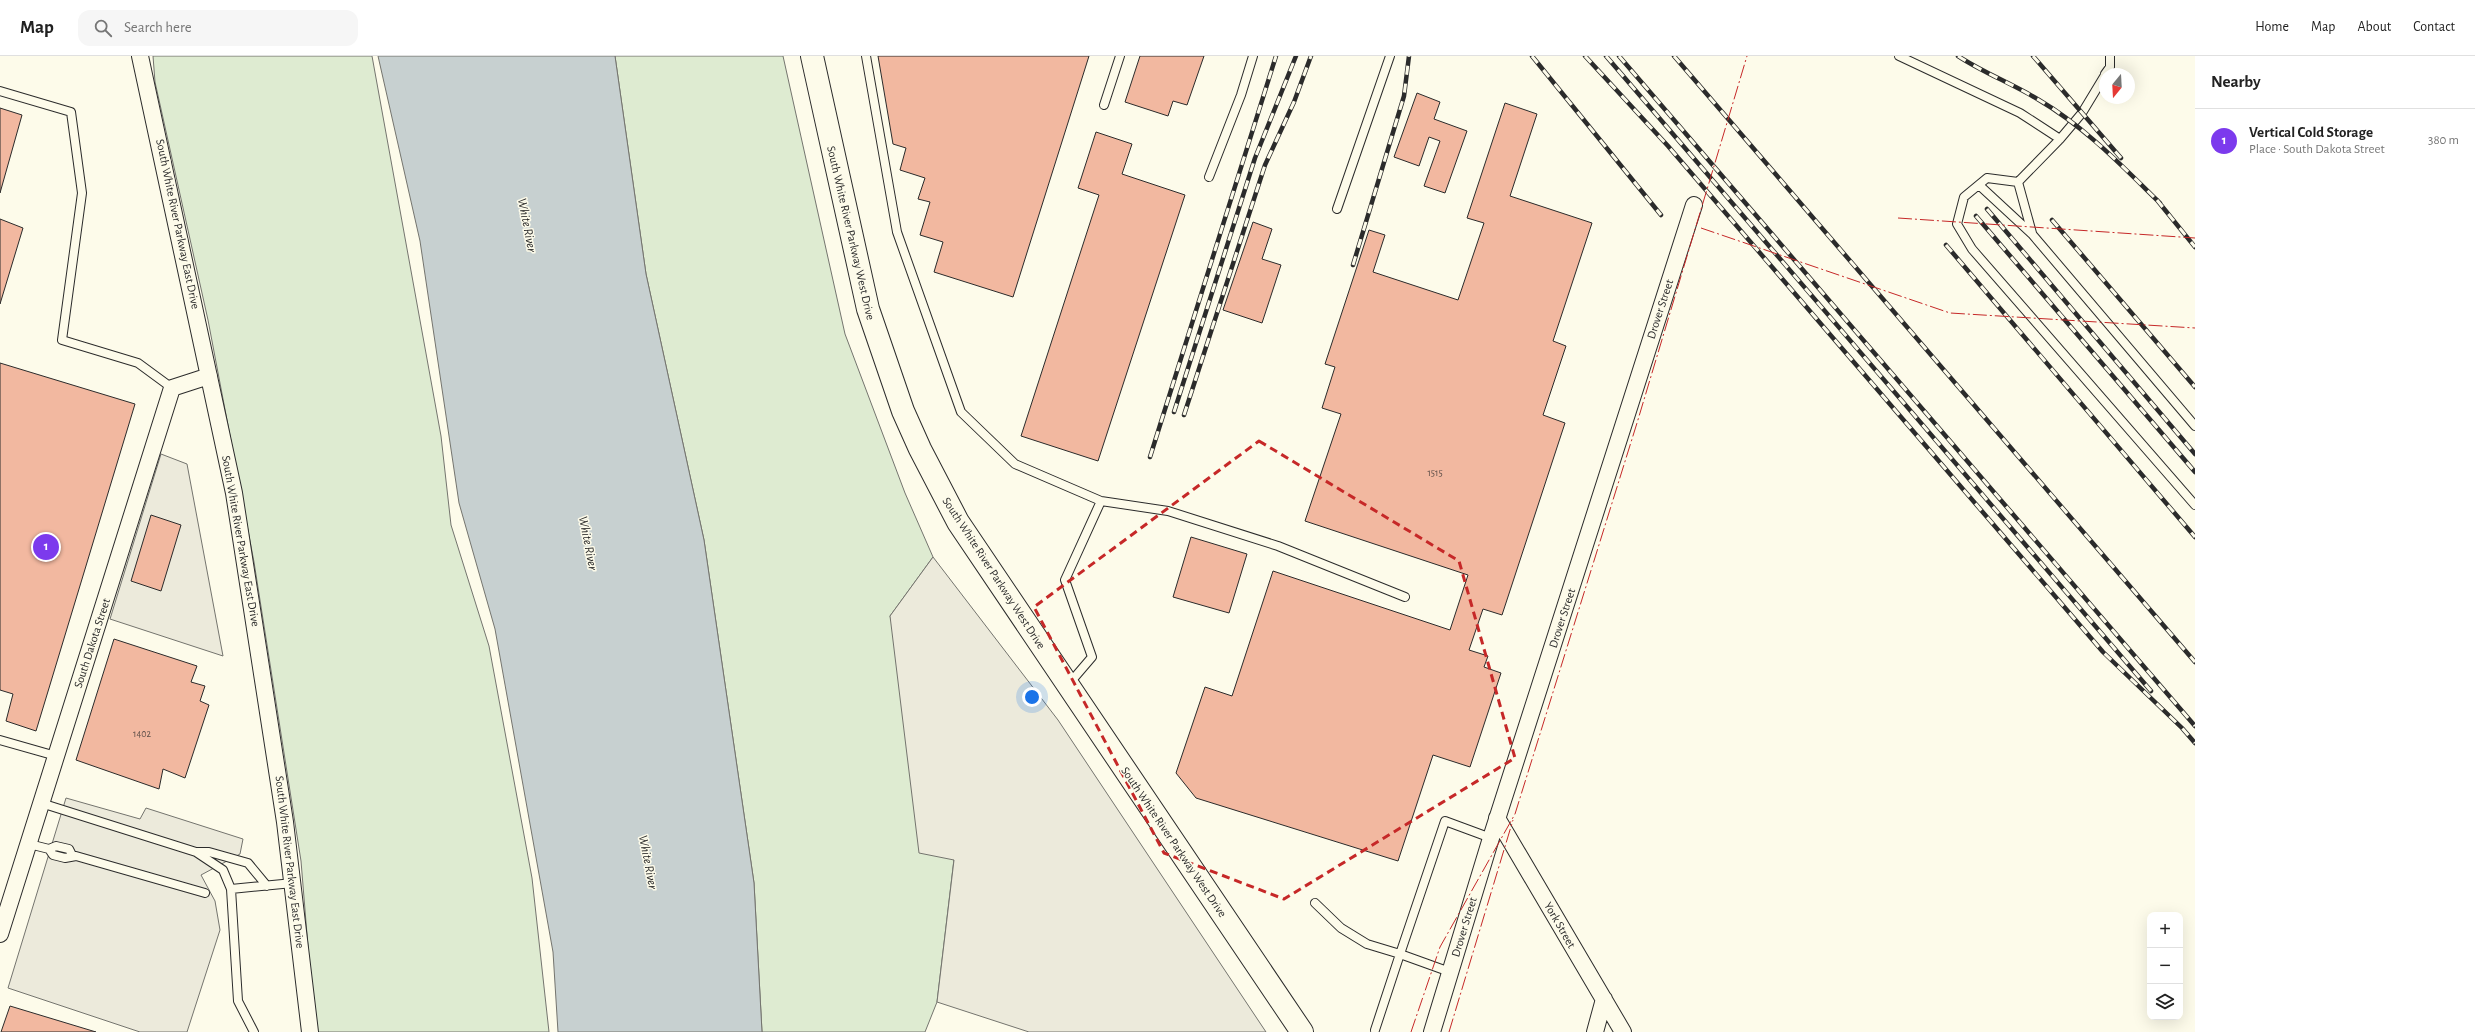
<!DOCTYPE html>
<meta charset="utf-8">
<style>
body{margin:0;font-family:"Alegreya Sans",sans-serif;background:#f6f6f6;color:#222}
.controls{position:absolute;right:12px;bottom:12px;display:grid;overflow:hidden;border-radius:8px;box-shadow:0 4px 16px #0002}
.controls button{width:36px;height:36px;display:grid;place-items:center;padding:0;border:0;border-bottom:1px solid #e0e0e0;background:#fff;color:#222;font:20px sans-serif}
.compass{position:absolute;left:2099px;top:12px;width:36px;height:36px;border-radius:50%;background:#fff;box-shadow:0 4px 16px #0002;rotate:198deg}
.you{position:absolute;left:1032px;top:641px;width:14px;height:14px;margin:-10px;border:3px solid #fff;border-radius:50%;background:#1a73e8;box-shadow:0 0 0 6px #1a73e833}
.badge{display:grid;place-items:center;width:26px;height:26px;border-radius:50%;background:#7c3aed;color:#fff;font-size:13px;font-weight:700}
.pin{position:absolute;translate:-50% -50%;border:2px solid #fff;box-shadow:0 1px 4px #0006}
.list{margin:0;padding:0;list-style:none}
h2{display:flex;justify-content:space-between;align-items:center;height:52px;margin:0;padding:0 16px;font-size:17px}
h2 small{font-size:13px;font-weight:400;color:#767676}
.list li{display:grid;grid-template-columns:26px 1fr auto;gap:12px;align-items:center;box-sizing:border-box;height:64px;padding:0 16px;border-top:1px solid #e0e0e0}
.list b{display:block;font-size:15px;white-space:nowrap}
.list p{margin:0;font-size:13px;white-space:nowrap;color:#767676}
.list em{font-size:13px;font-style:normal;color:#767676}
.icon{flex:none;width:22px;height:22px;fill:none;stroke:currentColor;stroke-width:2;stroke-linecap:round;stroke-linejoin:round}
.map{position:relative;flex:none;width:2195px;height:976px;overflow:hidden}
header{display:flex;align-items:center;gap:24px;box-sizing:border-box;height:56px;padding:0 20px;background:#fff;border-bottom:1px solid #e0e0e0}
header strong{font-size:19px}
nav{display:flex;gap:22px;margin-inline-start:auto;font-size:14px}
.search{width:280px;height:36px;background:#f6f6f6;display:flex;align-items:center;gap:10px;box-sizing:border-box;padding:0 14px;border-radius:12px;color:#767676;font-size:15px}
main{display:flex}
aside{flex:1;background:#fff}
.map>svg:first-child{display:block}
.green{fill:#deebd1;stroke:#74746e}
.parking{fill:#eceadb;stroke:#74746e}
.water{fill:#c7d0d0;stroke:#74746e}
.building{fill:#f2b8a0;stroke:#2b2b2b}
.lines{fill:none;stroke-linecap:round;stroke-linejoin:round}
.lane-casing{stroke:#2b2b2b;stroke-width:10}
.street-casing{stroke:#2b2b2b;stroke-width:18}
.secondary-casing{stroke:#2b2b2b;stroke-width:24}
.lane{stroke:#fdfbea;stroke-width:8}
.street{stroke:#fdfbea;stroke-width:16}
.secondary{stroke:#fdfbea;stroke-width:22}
.rail-casing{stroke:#2b2b2b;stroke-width:4.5}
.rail{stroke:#fdfbea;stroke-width:3;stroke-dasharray:9;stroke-linecap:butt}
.power{stroke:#c62828;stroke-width:1;stroke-dasharray:14 3 2 3;stroke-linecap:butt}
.marked{fill:none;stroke:#c62828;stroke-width:3;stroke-dasharray:8 5;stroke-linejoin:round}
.labels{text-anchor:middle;stroke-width:3;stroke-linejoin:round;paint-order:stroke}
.number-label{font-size:10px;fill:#5d4e48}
.street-label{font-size:12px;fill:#2b2b2b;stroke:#fdfbea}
.water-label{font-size:13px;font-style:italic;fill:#2b2b2b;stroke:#fdfbea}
</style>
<header>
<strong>Map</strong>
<div class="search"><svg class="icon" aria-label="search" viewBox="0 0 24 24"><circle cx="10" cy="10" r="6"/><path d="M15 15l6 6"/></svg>Search here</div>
<nav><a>Home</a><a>Map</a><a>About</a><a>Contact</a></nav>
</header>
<main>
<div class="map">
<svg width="2195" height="976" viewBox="0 0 2195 976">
<rect width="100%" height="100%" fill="#fdfbea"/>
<path class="green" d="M 153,0 L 372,0 L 441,380 L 451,469 L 489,590 L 532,822 L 549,976 L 315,976 L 301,805 L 254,506 L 208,264 L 155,26 Z
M 615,0 L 783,0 L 845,278 L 905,437 L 933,501 L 890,560 L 954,803 L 937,946 L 925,976 L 762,976 L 754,827 L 704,484 L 646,218 Z"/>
<path class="parking" d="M 161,398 L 187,408 L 223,600 L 110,563 Z
M 933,501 L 1058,664 L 1266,976 L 1029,976 L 937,946 L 954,804 L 919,797 L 890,560 Z
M 66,742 L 140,763 L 146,752 L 243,783 L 240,798 L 201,819 L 215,845 L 220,874 L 187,976 L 140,976 L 8,932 Z"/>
<path class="water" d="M 378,0 L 615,0 L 646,218 L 704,484 L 754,827 L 762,976 L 558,976 L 553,896 L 495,573 L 459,447 L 420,185 Z"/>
<path class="building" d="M 878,0 L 1089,0 L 1013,241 L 934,216 L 943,186 L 920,179 L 930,146 L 918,143 L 925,122 L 900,114 L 906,92 L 893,88 Z
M 1140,0 L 1204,0 L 1187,49 L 1173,45 L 1168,60 L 1125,46 Z
M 1417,37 L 1440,46 L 1434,63 L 1467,75 L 1445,137 L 1424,130 L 1440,85 L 1429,81 L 1419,110 L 1394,101 Z
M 1505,47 L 1537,58 L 1510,140 L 1592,167 L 1553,285 L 1566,290 L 1543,359 L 1565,367 L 1502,559 L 1483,553 L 1469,594 L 1488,600 L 1484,611 L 1501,617 L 1470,711 L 1433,699 L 1398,805 L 1196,742 L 1176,717 L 1205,631 L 1232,640 L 1273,515 L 1450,574 L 1468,519 L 1305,465 L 1341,358 L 1322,352 L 1335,311 L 1325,308 L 1369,174 L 1385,179 L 1373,216 L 1458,244 L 1484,167 L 1467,162 Z
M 0,52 L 22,59 L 0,137 Z
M 1096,76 L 1132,88 L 1122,118 L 1185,139 L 1098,405 L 1021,380 L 1099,139 L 1078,132 Z
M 0,163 L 23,172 L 0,248 Z
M 1253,166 L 1272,173 L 1262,203 L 1281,209 L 1262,267 L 1223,254 Z
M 0,307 L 135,348 L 36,675 L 6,665 L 13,638 L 0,634 Z
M 151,459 L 181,469 L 161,535 L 131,525 Z
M 1191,481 L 1247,498 L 1229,557 L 1173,541 Z
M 114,583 L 197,610 L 191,626 L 205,630 L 200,645 L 209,649 L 185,722 L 163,713 L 159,733 L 76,704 Z
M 10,950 L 96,976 L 1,976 Z"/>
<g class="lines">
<g class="lane-casing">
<path id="lane" d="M 866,0 L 897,176 L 961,356 L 1015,408 L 1101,445 L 1065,524 L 1092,601 L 1068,629
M 1899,0 L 2020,57 L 2060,83
M 2105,18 L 2110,11 L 2110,0
M 2105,19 L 2082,57 L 2060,83 L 2018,126 L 1987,122 L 1964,141 L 1957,168 L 1972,193 L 2195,449
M 0,35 L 71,56 L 82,137 L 62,284 L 138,307 L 172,332
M 1104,49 L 1120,0
M 1209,121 L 1241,39 L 1253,0
M 2018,126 L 2032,177
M 1979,129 L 2032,178 L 2195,370
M 1337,153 L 1390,0
M 1101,445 L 1168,455 L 1278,490 L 1405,541
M 0,684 L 56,700
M 41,747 L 196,796 L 223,814 L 231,833 L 238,945 L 254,976
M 29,788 L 49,793 L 53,799 L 65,802 L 76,800 L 205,837
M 49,793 L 56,790 L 69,793 L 72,799
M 197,796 L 209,796 L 248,807 L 267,830
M 231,833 L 293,827
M 1315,847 L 1341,872 L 1367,888 L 1400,898 L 1375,974
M 1450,916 L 1400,898 L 1445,765 L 1491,782"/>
</g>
<g class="street-casing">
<path id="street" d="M 140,0 L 234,437 L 285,766 L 310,976
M 1497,762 L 1623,976
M 0,878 L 172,332 L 209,320
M 1432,976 L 1491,782 L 1694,149
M 1595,976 L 1604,943"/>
</g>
<g class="secondary-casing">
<path id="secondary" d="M 812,0 L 868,253 L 903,355 L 920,393 L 958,466 L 1302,976"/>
</g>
<use href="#lane" class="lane"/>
<use href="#street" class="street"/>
<use href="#secondary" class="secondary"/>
<g class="rail-casing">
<path id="rail" d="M 1532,0 L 1661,159
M 1585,0 L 1668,90 L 2103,596 L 2182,672 L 2195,687
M 1606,0 L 2151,635
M 1619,0 L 2195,670
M 1674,0 L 2195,606
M 1958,0 C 1984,17 2013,28 2039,44 C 2085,71 2122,110 2160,147
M 2033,0 L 2121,102
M 2157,144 L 2195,191
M 1987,153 L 2195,398
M 1976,160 L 2195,416
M 2052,164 L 2195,331
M 1946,189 L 2195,481
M 1353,209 L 1404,40 L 1409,0
M 1174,356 L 1255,102 L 1296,0
M 1184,359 L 1265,109 L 1294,46 L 1311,0
M 1150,401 L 1276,0"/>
</g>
<use href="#rail" class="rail"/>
<path class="power" d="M 1898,162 L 2195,182
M 1701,172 L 1950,257 L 2195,272
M 1411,976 L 1440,891 L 1515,758 L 1637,367 L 1747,0
M 1449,976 L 1513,764"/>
</g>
<path class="marked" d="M 1259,385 L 1459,505 L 1515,702 L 1284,843 L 1164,797 L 1034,551 Z"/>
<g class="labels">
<g class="number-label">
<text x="1435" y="420">1515</text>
<text x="142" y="681">1402</text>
</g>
<g class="street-label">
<text transform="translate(178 168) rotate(78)" y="4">South White River Parkway East Drive</text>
<text transform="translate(851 177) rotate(77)" y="4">South White River Parkway West Drive</text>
<text transform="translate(1660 253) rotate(-72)" y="4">Drover Street</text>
<text transform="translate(241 485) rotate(80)" y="4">South White River Parkway East Drive</text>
<text transform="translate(994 517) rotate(57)" y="4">South White River Parkway West Drive</text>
<text transform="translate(1562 562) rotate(-72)" y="4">Drover Street</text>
<text transform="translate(92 587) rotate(-72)" y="4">South Dakota Street</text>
<text transform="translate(1174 786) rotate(56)" y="4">South White River Parkway West Drive</text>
<text transform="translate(290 806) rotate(83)" y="4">South White River Parkway East Drive</text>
<text transform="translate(1560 869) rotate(60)" y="4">York Street</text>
<text transform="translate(1464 871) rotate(-73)" y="4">Drover Street</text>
</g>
<g class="water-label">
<text transform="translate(528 169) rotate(79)" y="5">White River</text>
<text transform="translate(589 487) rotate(79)" y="5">White River</text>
<text transform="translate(649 806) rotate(79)" y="5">White River</text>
</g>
</g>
</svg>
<div class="controls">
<button>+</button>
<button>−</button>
<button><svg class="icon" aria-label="layers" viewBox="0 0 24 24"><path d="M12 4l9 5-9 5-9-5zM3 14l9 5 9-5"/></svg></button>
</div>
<svg class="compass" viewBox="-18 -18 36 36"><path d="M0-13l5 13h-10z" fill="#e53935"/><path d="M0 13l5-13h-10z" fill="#767676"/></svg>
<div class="you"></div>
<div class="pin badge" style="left:46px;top:491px">1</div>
</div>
<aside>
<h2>Nearby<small></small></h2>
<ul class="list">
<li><span class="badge">1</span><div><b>Vertical Cold Storage</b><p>Place · South Dakota Street</p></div><em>380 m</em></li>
</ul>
</aside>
</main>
